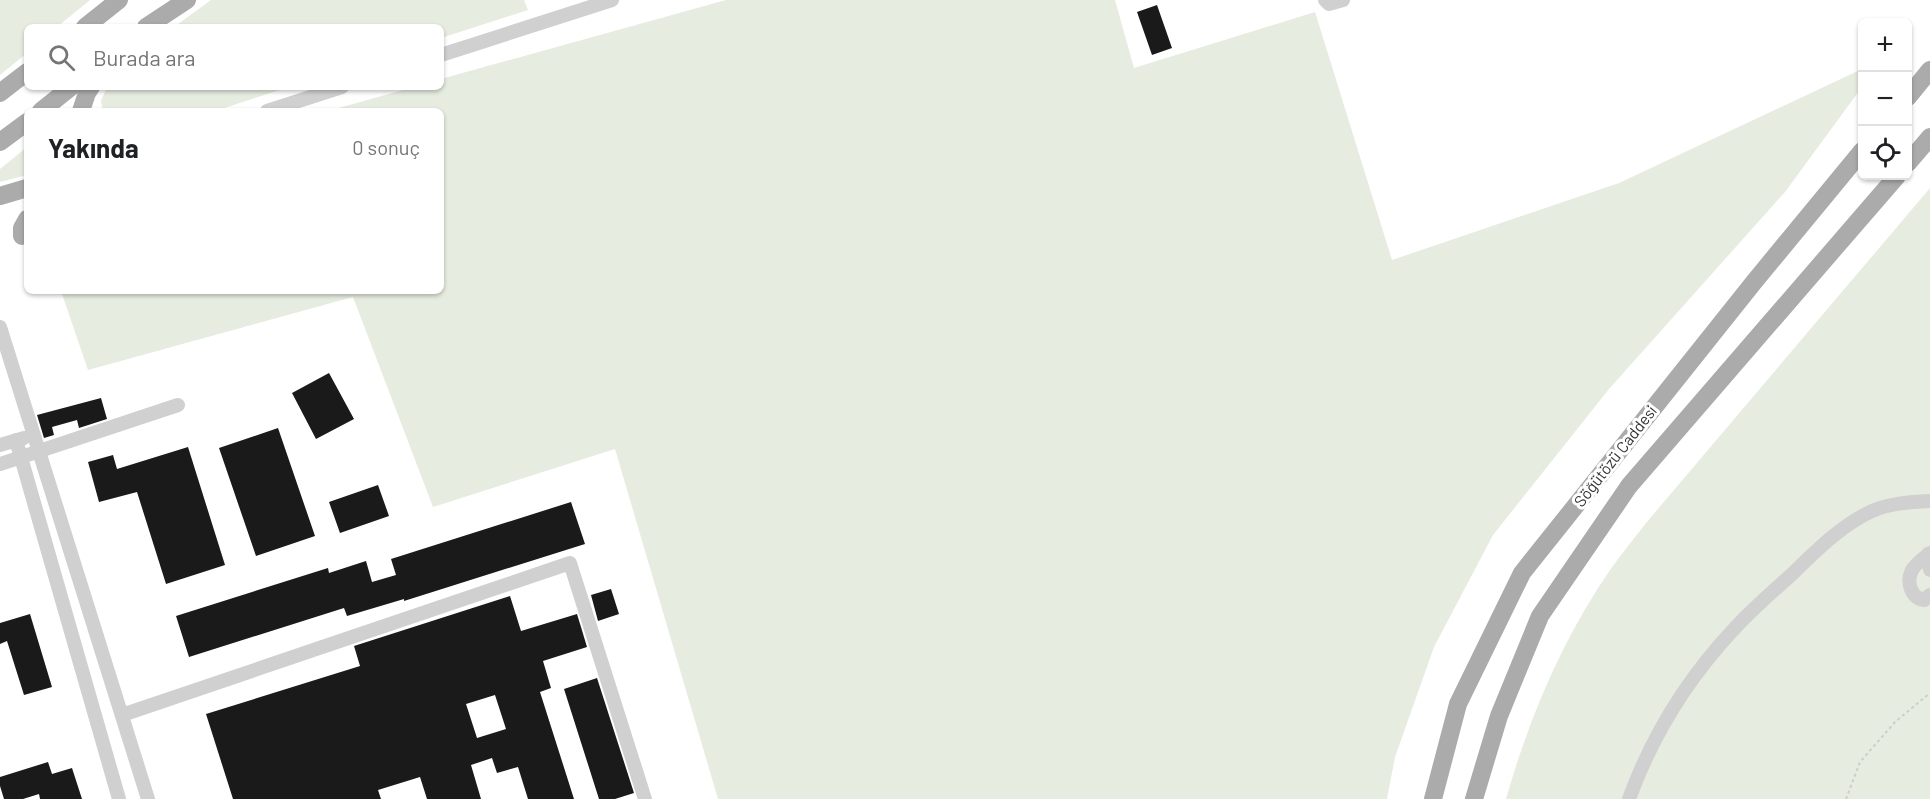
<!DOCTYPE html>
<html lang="tr">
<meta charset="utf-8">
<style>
body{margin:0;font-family:Barlow,sans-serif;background:#f6f6f6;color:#202124}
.controls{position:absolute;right:18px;top:18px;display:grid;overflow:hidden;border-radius:9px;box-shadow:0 2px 4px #0004}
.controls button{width:54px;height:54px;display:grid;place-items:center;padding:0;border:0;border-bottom:2px solid #e0e0e0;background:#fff;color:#202124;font:30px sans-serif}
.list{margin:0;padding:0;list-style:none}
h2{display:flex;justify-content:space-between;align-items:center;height:78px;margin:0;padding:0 24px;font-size:26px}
h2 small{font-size:20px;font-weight:400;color:#757577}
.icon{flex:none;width:33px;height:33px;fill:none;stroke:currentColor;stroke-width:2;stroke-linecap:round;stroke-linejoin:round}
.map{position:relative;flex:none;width:1930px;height:799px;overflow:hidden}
.search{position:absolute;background:#fff;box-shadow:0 2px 4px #0004;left:24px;top:24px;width:420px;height:66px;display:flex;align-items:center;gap:15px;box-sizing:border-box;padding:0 21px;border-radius:9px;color:#757577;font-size:22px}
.panel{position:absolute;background:#fff;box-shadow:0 2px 4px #0004;left:24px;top:108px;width:420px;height:186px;border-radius:9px}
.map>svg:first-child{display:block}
.green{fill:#e6ecdf}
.building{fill:#1a1a1a;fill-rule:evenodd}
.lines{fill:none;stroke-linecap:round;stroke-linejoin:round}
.path{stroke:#cdcdcd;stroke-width:2;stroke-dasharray:3 3;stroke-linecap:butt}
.minor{stroke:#d0d0d0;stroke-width:14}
.major{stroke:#ababab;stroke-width:18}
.labels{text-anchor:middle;stroke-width:6;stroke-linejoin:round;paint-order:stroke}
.street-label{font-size:16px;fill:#333;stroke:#fff}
</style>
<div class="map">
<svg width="1930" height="799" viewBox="0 0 1930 799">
<rect width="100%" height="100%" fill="#fff"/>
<path class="green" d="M 0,0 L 90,0 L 57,27 L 27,27 L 27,53 L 0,75 Z
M 211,0 L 524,0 L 528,10 L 441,38 L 441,27 L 174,27 Z
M 726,0 L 1115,0 L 1134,68 L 1315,12 L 1392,260 L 1619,183 L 1862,69 L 1862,87 L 1785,192 L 1609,389 L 1493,535 L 1434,647 L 1395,757 L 1387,799 L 718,799 L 615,449 L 433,507 L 353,297 L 88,370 L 61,291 L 441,291 L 441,111 L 328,111 L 414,87 L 441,87 L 441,79 Z
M 107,87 L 289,87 L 215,111 L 103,111 L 101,101 Z
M 27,147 L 27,175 L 0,182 L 0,169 Z
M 1930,188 L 1930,799 L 1506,799 C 1529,718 1562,640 1610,570 C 1621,554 1634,539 1646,523 Z"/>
<path class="building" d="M 1157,5 L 1172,48 L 1152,55 L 1137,12 Z
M 329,373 L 354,419 L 316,439 L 292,393 Z
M 101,398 L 107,419 L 79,428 L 77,420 L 52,427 L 54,435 L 44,438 L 37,415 Z
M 278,428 L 315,536 L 256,556 L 219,448 Z
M 188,447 L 225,565 L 166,584 L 137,492 L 99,502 L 88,462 L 113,455 L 117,469 Z
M 378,485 L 389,516 L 340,533 L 329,502 Z
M 571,502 L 585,544 L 404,601 L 404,599 L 347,616 L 344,608 L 189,657 L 176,616 L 328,568 L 329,573 L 366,561 L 372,582 L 396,575 L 391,559 Z
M 611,589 L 619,614 L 598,621 L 591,595 Z
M 510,596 L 521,631 L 577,614 L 581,627 L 587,647 L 543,661 L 551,688 L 540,692 L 574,799 L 528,799 L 518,767 L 497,773 L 492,758 L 471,765 L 481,799 L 427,799 L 420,777 L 378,790 L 381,799 L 233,799 L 206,714 L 360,666 L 354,646 ZM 495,695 L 506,729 L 477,738 L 466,704 Z
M 30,614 L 52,687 L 24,695 L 7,641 L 0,644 L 0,623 Z
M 597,678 L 634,793 L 615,799 L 599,799 L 564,689 Z
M 48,762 L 52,774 L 72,768 L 82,799 L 40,799 L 39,794 L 23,799 L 4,799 L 0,786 L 0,777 Z"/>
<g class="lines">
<path class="path" d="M 1846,799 L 1860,762 L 1895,722 L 1930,693"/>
<path class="minor" d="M 1325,0 L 1329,4 L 1343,0
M 441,55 L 612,0
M 267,111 L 342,87
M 0,327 L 148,799
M 16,440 L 119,799
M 0,445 L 24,438
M 0,464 L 178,405
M 1930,553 C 1924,558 1916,563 1912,570 C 1906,582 1911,598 1924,600 L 1930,595
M 1928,554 L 1930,570
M 122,715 L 570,563 L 645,799
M 1629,799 C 1652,736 1688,678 1734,629 C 1751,610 1771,593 1790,576 C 1815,552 1840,526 1872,511 C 1891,503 1910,502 1930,501"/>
<path class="major" d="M 85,27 L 119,0
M 146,27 L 187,0
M 0,93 L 27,72
M 1908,97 L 1930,70
M 41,111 L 71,87
M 81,111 L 87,93 L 91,87
M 0,142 L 27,122
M 1908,163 L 1930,137
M 0,196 L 27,188
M 22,236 L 22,228 L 27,219
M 1433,799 L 1458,704 L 1522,573 L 1754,282 L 1862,151
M 1474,799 L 1499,716 L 1540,616 L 1629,486 L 1897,176"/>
</g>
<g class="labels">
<g class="street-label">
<text transform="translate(1615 456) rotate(-52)" y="6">Söğütözü Caddesi</text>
</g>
</g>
</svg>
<div class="controls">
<button>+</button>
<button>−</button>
<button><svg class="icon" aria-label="locate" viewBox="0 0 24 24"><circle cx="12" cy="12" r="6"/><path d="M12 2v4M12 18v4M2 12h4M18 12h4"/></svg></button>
</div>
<div class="search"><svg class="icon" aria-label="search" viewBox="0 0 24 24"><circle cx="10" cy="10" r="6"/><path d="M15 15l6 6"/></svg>Burada ara</div>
<section class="panel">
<h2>Yakında<small>0 sonuç</small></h2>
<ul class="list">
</ul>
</section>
</div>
